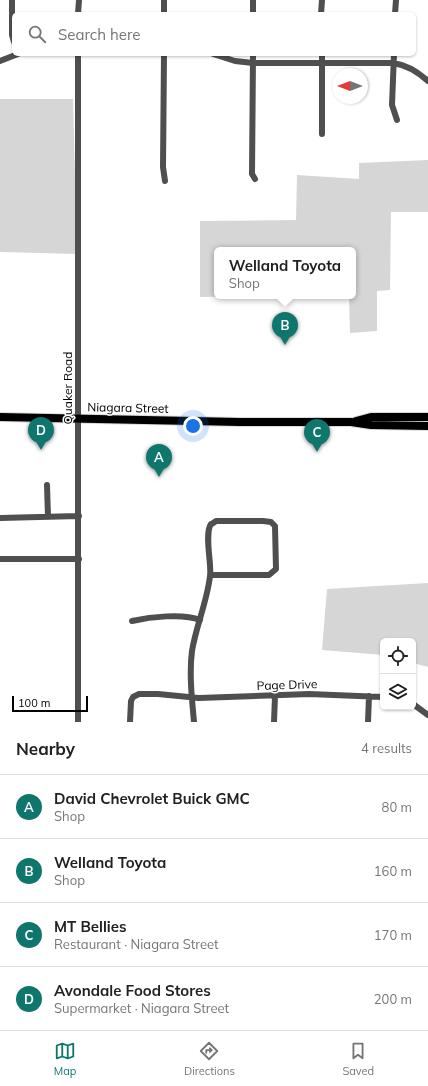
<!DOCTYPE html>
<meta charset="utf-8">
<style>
body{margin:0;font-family:Mulish,sans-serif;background:#f2f2f2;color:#202124}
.controls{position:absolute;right:12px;bottom:12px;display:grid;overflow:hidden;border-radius:6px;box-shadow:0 1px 3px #0004}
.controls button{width:36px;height:36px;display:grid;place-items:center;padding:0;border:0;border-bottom:1px solid #e0e0e0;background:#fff;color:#202124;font:20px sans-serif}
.compass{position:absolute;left:332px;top:68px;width:36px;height:36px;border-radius:50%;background:#fff;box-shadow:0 1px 3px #0004;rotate:270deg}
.scale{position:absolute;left:12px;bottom:10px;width:76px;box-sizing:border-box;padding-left:4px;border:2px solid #000;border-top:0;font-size:11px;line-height:14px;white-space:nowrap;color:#000;-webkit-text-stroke:3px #fff;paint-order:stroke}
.you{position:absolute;left:193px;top:426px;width:14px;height:14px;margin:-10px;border:3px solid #fff;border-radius:50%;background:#1a73e8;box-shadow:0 0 0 6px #1a73e833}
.badge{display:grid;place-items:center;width:26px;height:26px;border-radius:50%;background:#0f766e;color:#fff;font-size:13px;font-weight:700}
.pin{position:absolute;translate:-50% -33px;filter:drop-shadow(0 1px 2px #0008)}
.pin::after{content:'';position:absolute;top:21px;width:14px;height:12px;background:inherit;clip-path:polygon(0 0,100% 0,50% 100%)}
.popup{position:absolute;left:214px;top:247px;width:142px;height:52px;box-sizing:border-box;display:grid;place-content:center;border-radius:6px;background:#fff;filter:drop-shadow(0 1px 3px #0005);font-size:13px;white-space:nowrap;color:#757577}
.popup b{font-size:15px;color:#202124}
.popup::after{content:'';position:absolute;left:50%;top:100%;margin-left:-8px;border:8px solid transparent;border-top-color:#fff}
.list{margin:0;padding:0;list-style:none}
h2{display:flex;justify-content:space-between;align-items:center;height:52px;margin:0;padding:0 16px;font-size:17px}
h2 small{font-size:13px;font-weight:400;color:#757577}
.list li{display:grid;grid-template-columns:26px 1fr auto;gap:12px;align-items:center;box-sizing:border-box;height:64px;padding:0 16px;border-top:1px solid #e0e0e0}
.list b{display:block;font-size:15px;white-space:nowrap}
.list p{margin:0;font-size:13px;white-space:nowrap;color:#757577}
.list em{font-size:13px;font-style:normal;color:#757577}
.icon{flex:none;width:22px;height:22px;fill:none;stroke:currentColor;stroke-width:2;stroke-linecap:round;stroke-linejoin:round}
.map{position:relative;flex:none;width:428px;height:722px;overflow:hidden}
.search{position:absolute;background:#fff;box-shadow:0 1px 3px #0004;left:12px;right:12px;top:12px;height:44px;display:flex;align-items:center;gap:10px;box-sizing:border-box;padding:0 14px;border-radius:6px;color:#757577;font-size:15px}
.sheet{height:308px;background:#fff}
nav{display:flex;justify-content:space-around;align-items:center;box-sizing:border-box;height:56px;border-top:1px solid #e0e0e0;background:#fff;font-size:11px;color:#757577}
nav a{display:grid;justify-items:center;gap:2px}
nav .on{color:#0f766e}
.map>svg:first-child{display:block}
.green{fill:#d6d6d6}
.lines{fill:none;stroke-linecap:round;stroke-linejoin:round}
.major-casing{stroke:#dbdbdb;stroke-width:10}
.minor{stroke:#4f4f4f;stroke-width:6}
.major{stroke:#000;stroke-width:8}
.labels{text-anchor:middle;stroke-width:3;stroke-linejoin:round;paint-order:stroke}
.street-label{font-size:12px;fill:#000;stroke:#fff}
</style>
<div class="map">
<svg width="428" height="722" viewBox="0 0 428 722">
<rect width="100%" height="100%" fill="#fff"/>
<path class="green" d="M 0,99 L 73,99 L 77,254 L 0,252 Z
M 428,160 L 428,212 L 391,212 L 390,290 L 377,291 L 377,331 L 350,333 L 349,296 L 353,296 L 353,250 L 217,250 L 217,296 L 255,296 L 200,297 L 200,221 L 296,220 L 297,175 L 359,179 L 359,163 Z
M 428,583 L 428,667 L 413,663 L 413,641 L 383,641 L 383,655 L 322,650 L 327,589 Z"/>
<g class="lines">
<g class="major-casing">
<path id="major" d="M 0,417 L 240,422 L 351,422 L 371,425 L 428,426
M 356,421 L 371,417 L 428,417"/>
</g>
<path class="minor" d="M 12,0 L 12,35 L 14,42
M 78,14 L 79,0
M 164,14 L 164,0
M 253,14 L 253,0
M 321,14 L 322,0
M 395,14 L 396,0
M 164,54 L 163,167 L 165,181
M 213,54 L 235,61 L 253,63 L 393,63 C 407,65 418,72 428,81
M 253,54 L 252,174 L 255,179
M 322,54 L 322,134
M 394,54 L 392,105 L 397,120
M 0,61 L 18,54
M 47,485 L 48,517
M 0,518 L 79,516
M 0,559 L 79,559
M 132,621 C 150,617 183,613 200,620
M 413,704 L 428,715
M 78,722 L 78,54
M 130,722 L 131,701 L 133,697 L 139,694 L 158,694 L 199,698 L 309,694 L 383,697
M 194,722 C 192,699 189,674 192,651 C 196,626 207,602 210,576 C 212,565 204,534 211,524 C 212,524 216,521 216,521 L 263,521 L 271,522 L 275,526 L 276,569 L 269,575 L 211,575
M 274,722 L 275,696
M 368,722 L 369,696"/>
<use href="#major" class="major"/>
</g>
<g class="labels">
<g class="street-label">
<text transform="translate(68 388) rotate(-90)" y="4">Quaker Road</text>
<text transform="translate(128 408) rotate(1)" y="4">Niagara Street</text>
<text transform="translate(287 685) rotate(-2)" y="4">Page Drive</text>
</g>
</g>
</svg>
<div class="controls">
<button><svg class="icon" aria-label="locate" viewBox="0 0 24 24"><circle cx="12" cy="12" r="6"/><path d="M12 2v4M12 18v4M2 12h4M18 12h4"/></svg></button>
<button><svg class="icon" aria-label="layers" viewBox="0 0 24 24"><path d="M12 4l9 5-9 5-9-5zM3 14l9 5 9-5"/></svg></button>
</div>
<svg class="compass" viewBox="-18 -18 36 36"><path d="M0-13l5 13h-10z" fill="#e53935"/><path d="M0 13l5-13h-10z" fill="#757577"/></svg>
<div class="scale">100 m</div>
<div class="you"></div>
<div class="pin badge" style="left:159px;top:477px">A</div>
<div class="pin badge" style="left:285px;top:345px">B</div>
<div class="popup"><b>Welland Toyota</b>Shop</div>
<div class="pin badge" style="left:317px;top:452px">C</div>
<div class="pin badge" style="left:41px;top:450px">D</div>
<div class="search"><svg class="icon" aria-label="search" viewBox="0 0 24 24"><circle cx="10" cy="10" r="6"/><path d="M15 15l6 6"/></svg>Search here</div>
</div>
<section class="sheet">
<h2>Nearby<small>4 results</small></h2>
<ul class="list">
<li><span class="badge">A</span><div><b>David Chevrolet Buick GMC</b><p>Shop</p></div><em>80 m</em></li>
<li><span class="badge">B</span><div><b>Welland Toyota</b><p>Shop</p></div><em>160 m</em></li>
<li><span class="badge">C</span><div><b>MT Bellies</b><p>Restaurant · Niagara Street</p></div><em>170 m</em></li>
<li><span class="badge">D</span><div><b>Avondale Food Stores</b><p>Supermarket · Niagara Street</p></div><em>200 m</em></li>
</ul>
</section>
<nav>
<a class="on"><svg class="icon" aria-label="map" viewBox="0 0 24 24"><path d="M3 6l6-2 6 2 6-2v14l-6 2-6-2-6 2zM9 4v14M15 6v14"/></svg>Map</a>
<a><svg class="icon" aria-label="directions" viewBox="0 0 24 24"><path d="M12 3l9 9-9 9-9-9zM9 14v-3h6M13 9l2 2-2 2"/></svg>Directions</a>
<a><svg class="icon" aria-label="saved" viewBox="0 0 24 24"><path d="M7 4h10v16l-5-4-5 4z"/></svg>Saved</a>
</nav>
